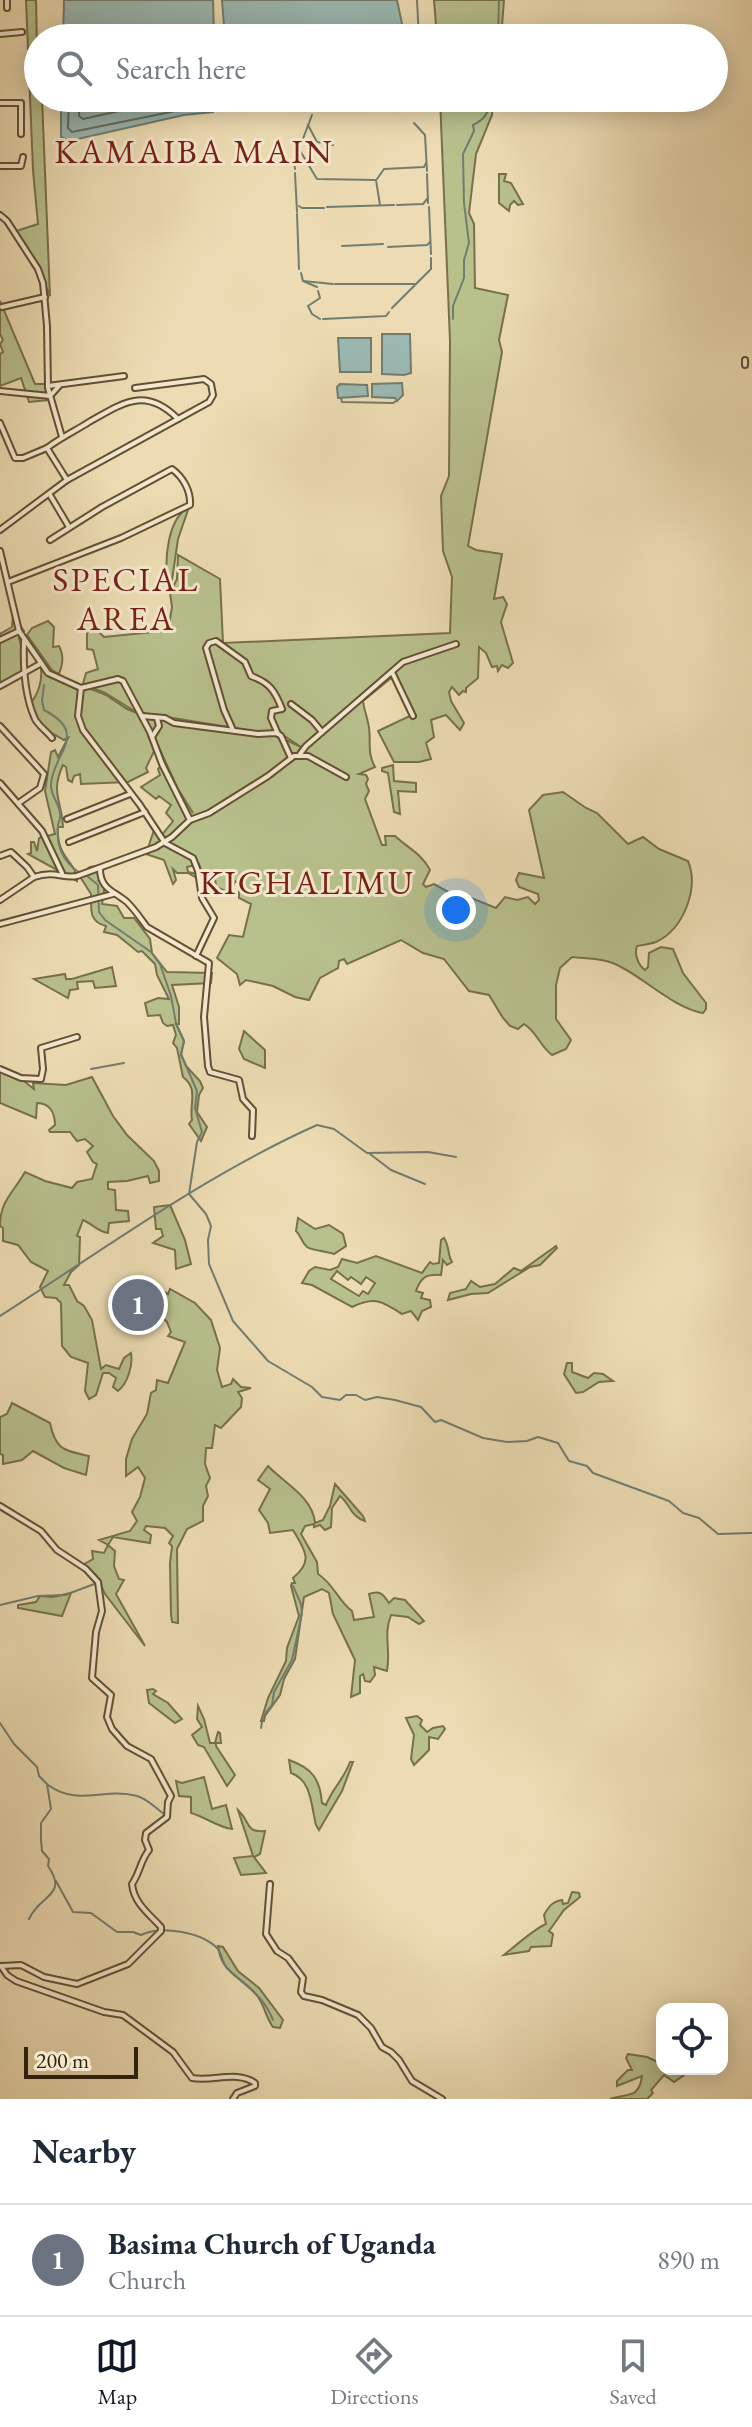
<!DOCTYPE html>
<style>
body{margin:0;font-family:"EB Garamond",serif;background:#f6f6f7;color:#1f2937}
.controls{position:absolute;right:24px;bottom:24px;display:grid;overflow:hidden;border-radius:16px;box-shadow:0 4px 20px #0003}
.controls button{width:72px;height:72px;display:grid;place-items:center;padding:0;border:0;border-bottom:2px solid #e0e1e3;background:#fff;color:#1f2937;font:40px sans-serif}
.scale{position:absolute;left:24px;bottom:20px;width:114px;box-sizing:border-box;padding-left:8px;border:4px solid #35220a;border-top:0;font-size:22px;line-height:28px;white-space:nowrap;color:#35220a;-webkit-text-stroke:6px #f3e8ce;paint-order:stroke}
.you{position:absolute;left:456px;top:910px;width:28px;height:28px;margin:-20px;border:6px solid #fff;border-radius:50%;background:#1a73e8;box-shadow:0 0 0 12px #1a73e833}
.badge{display:grid;place-items:center;width:52px;height:52px;border-radius:50%;background:#111827;color:#fff;font-size:26px;font-weight:700}
.pin{position:absolute;translate:-50% -50%;border:4px solid #fff;box-shadow:0 2px 8px #0006}
.list{margin:0;padding:0;list-style:none}
h2{display:flex;justify-content:space-between;align-items:center;height:104px;margin:0;padding:0 32px;font-size:34px}
h2 small{font-size:26px;font-weight:400;color:#747a83}
.list li{display:grid;grid-template-columns:52px 1fr auto;gap:24px;align-items:center;box-sizing:border-box;height:112px;padding:0 32px;border-top:2px solid #e0e1e3}
.list b{display:block;font-size:30px;white-space:nowrap}
.list p{margin:0;font-size:26px;white-space:nowrap;color:#747a83}
.list em{font-size:26px;font-style:normal;color:#747a83}
.icon{flex:none;width:44px;height:44px;fill:none;stroke:currentColor;stroke-width:2;stroke-linecap:round;stroke-linejoin:round}
.map{position:relative;flex:none;width:752px;height:2099px;overflow:hidden}
.search{position:absolute;background:#fff;box-shadow:0 4px 20px #0003;left:24px;right:24px;top:24px;height:88px;display:flex;align-items:center;gap:20px;box-sizing:border-box;padding:0 28px;border-radius:44px;color:#747a83;font-size:30px}
.sheet{height:216px;background:#fff}
nav{display:flex;justify-content:space-around;align-items:center;box-sizing:border-box;height:112px;border-top:2px solid #e0e1e3;background:#fff;font-size:22px;color:#747a83}
nav a{display:grid;justify-items:center;gap:4px}
nav .on{color:#111827}
.map>svg:first-child{display:block}
.green{fill:#b8c08c;stroke:#76714b;stroke-width:2;fill-rule:evenodd}
.water{fill:#9bbab4;stroke:#727d70;stroke-width:2}
.lines{fill:none;stroke-linecap:round;stroke-linejoin:round}
.shore{stroke:#686e5f;stroke-width:2}
.stream{stroke:#727d70;stroke-width:2}
.minor-casing{stroke:#635034;stroke-width:8}
.minor{stroke:#f3e8ce;stroke-width:4}
.labels{text-anchor:middle;stroke-width:6;stroke-linejoin:round;paint-order:stroke}
.quarter-label{font-size:34px;letter-spacing:2px;fill:#7a1f14;stroke:#f3e8ce}
</style>
<div class="map">
<svg width="752" height="2099" viewBox="0 0 752 2099">
<rect width="100%" height="100%" fill="#eddcb3"/>
<filter id="stains"><feTurbulence type="fractalNoise" baseFrequency=".0025" numOctaves="4"/><feColorMatrix values="0 0 0 0 .2 0 0 0 0 .09 0 0 0 0 .02 0 0 0 .5 -.17"/></filter>
<radialGradient id="worn" r=".72"><stop offset=".6" stop-color="#630" stop-opacity="0"/><stop offset="1" stop-color="#630" stop-opacity=".3"/></radialGradient>
<g class="green">
<polygon points="26,0 36,0 38,98 42,98 50,296 38,268 16,231 38,224 33,170"/>
<polygon points="434,0 504,0 501,38 437,38"/>
<path d="M440,98H494L492,115L476,154L469,213L474,224L475,288L508,295L499,340L502,352L468,546L476,550L502,554L494,599L503,597L507,604L501,622L513,663L508,668L502,665L498,671L497,666L492,667L486,653L479,647L478,678L466,688V692L463,691L459,695L452,687L449,692L451,701L464,723L460,730L446,715L431,720L434,737L426,743L431,759L419,762H394L378,731L412,715L396,674L363,701C364,710 368,719 369,728C371,742 367,753 375,767L359,774L366,775L368,779L366,784L369,791L365,799L382,845H386L385,836H395C408,848 422,854 430,870L423,884L426,887L434,884L463,900L469,897L496,908L505,897L517,900L528,897L535,904L539,900L538,894L519,887L516,880L519,873L544,878L529,810L543,795L563,792L586,808L597,813L628,844L643,837L659,849L688,861C699,888 684,929 656,942C650,944 643,945 637,946C634,954 638,965 645,970L648,967L649,953L661,947L673,949L683,973L706,1003V1009L703,1013C676,1009 645,979 621,967C606,958 589,959 572,957L560,968L556,985V1019L571,1040L566,1049L552,1055C540,1046 537,1032 524,1024L518,1029L510,1026L503,1018L489,995L469,991L444,959L423,953L401,940L347,964L344,959L339,961L338,968L320,978L309,1000L295,997L273,986L246,980L240,985L237,974L217,958L229,935L243,937L251,904L239,898V884L235,881L230,893L216,887L215,878L208,880L202,873L199,864L187,867L188,872L198,874L197,878L188,873H177L173,869L176,880L173,884L164,860L146,854L154,830L161,836L173,821L166,813L171,805L159,796L156,799L141,787L160,775L158,769L164,762L177,789L193,813L178,789L144,715L171,722L275,735L301,747L277,731L259,732L136,712L105,693L83,684L86,673L98,669L93,650L87,649V632L97,630L104,637L163,631L169,625L172,607L170,593L177,579L178,555L220,579L223,643L450,633L452,577L443,551L441,496L449,476L450,341Z"/>
<polygon points="499,174 506,174 504,181 511,183 523,204 518,205 514,201 510,205 509,211 499,203"/>
<polygon points="0,301 35,384 48,384 48,388 55,394 49,400 29,402 21,378 0,386 0,354 3,352 0,344 3,340 0,334"/>
<path d="M189,507L178,539L172,580H167C165,559 167,519 189,507Z"/>
<polygon points="13,615 24,631 19,638 25,660 22,672 0,686 0,634 12,627"/>
<path d="M48,621L54,627L53,647L59,646C64,656 63,663 59,674L52,670L27,635L32,628Z"/>
<path d="M36,654L55,675L106,695L127,709L142,715L157,745L146,768L148,772L128,782L81,784L80,774L74,776L72,782L68,780L66,767L63,765C50,793 62,801 63,827H58C56,859 77,861 77,881L28,854L31,853V842H34L37,851L39,838L55,834L45,791L51,752L55,750L58,757L68,738L64,740L45,729L28,706C38,696 44,679 40,663L36,661Z"/>
<polygon points="393,765 394,781 416,783 416,792 398,791 400,814 394,812 388,773 382,771 382,768"/>
<path d="M103,865V880L99,881L105,884L102,904L117,906L124,918H134L150,939L152,953L167,972L212,973L211,983L172,985L179,1007V1024H176L184,1041L181,1055L186,1066L200,1081L203,1088L199,1095L197,1112L207,1127L201,1141L189,1124L192,1120C189,1103 199,1089 183,1077L177,1048L173,1043L176,1035L173,1025L167,1026L163,1023L160,1015L148,1016L145,1003L158,998L169,999L157,975L155,964L142,951L138,952L117,935L104,932L106,926C87,921 92,907 91,894L79,875L90,867Z"/>
<polygon points="112,967 116,986 95,988 93,981 77,982 78,989 70,990 68,998 34,979 65,974 66,979 72,979"/>
<polygon points="244,1031 265,1050 265,1068 244,1059 239,1049"/>
<path d="M0,1071L24,1081L34,1089L33,1083L66,1085L92,1077L113,1116L127,1135L154,1161L159,1171V1181L150,1183L148,1176L127,1181L108,1182V1189L115,1190L116,1210L128,1211L129,1221L109,1223L108,1233C99,1232 92,1224 83,1220L77,1236L80,1237L79,1265L71,1272L64,1285H69L77,1301L84,1306L92,1320L101,1369L106,1365L119,1369L124,1358L131,1353C133,1365 128,1383 118,1391L113,1387L116,1378L109,1373H103L96,1395L89,1399L85,1391L88,1363L71,1357L62,1346L61,1303L56,1298L45,1297L40,1287L48,1271L31,1262L18,1245L3,1241V1228L0,1226C0,1201 13,1193 25,1172L45,1181L72,1188L77,1182L92,1179L97,1164L93,1162L87,1152L93,1146L85,1139L77,1141L70,1132H50L49,1130L55,1125C55,1113 50,1103 37,1103L36,1118L0,1103Z"/>
<polygon points="170,1205 185,1240 191,1264 176,1269 175,1250 153,1243 163,1236 161,1229 156,1229 154,1207"/>
<path d="M298,1218L315,1229L329,1225L343,1234L346,1246L334,1254C327,1251 313,1251 307,1247C301,1242 301,1235 296,1231Z"/>
<path d="M444,1238C450,1247 447,1254 452,1262L447,1265L443,1260L441,1275C426,1274 421,1277 416,1291L423,1293L421,1298L430,1300L431,1307L422,1311L418,1320L411,1311L402,1314C382,1301 375,1296 352,1307L312,1285L302,1283L309,1271L315,1267L330,1270L338,1267L342,1259L357,1263L376,1256L422,1273L430,1262L433,1264L439,1263L441,1240ZM337,1271L348,1280L351,1277L361,1284L366,1277L375,1283L368,1294L363,1291L359,1296L331,1279Z"/>
<polygon points="556,1246 557,1248 540,1265 530,1267 488,1293 471,1294 448,1300 450,1293 466,1289 471,1281 480,1287 495,1284 514,1268 521,1271"/>
<polygon points="157,1288 168,1294 170,1289 195,1303 211,1320 220,1348 217,1370 222,1387 231,1384 233,1379 241,1387 251,1388 238,1392 242,1398 241,1407 221,1428 215,1425 212,1448 206,1448 205,1464 210,1478 206,1486 208,1496 203,1506 203,1521 187,1529 177,1549 178,1623 172,1622 171,1614 170,1563 172,1546 169,1543 173,1536 165,1528 146,1526 144,1530 151,1535 150,1543 113,1537 108,1545 115,1551 114,1566 119,1579 124,1580 116,1594 145,1646 105,1594 96,1575 81,1566 93,1559 92,1551 104,1553 108,1545 99,1540 130,1531 137,1521 132,1512 140,1497 145,1478 138,1467 126,1476 126,1459 132,1439 147,1414 151,1393 156,1390 157,1380 168,1383 185,1342 168,1336 171,1332 167,1322 159,1314 159,1306 156,1307"/>
<polygon points="567,1363 572,1363 572,1372 588,1378 594,1373 603,1374 613,1381 599,1382 583,1392 576,1393 564,1374"/>
<path d="M12,1403L50,1423C56,1451 64,1450 89,1456L86,1475L64,1468L33,1451L22,1460L3,1464V1455L0,1454V1417L7,1414Z"/>
<path d="M268,1466C284,1483 313,1497 315,1523L323,1520L330,1506L335,1484L363,1516L365,1521C351,1517 350,1504 340,1496L332,1508L331,1527L325,1530L320,1525L314,1527V1524L305,1526L301,1534L317,1562L318,1574C333,1583 339,1602 352,1611L354,1620L374,1617L369,1594C380,1590 383,1594 389,1603L394,1598L405,1600L424,1621L419,1624L408,1617L391,1615C383,1635 391,1649 387,1671L374,1667L375,1675L370,1682L365,1681L363,1674L360,1676V1693L351,1697L355,1660L333,1614L329,1593L322,1589L304,1597L295,1659L284,1679L280,1695L265,1716L264,1721H261L268,1698L286,1661L287,1648L299,1616L291,1586L292,1583H295L293,1578C314,1561 305,1550 293,1530L270,1533L268,1523L259,1510L270,1489L258,1480Z"/>
<polygon points="71,1593 62,1616 18,1608 18,1605 36,1602 40,1596 53,1597"/>
<polygon points="153,1689 156,1691 153,1694 168,1703 182,1719 175,1723 149,1703 147,1690"/>
<polygon points="198,1706 204,1719 210,1743 215,1743 218,1732 220,1733 221,1743 216,1743 216,1746 235,1775 227,1786 204,1747 198,1745 192,1735 202,1727 197,1719"/>
<polygon points="417,1716 422,1720 420,1725 427,1732 433,1728 443,1726 445,1729 438,1739 429,1737 429,1750 414,1765 411,1759 414,1735 406,1718"/>
<path d="M289,1760C312,1768 320,1779 322,1803L326,1805C332,1789 344,1779 350,1762H353L342,1791L319,1830L316,1825C311,1806 312,1780 291,1773Z"/>
<path d="M204,1777L212,1809L226,1805L232,1829C220,1828 205,1817 191,1813V1797L179,1796L176,1781L182,1783Z"/>
<path d="M238,1810C251,1822 245,1833 265,1831L260,1854L254,1857L266,1873L241,1875L234,1858L253,1856Z"/>
<path d="M572,1892L579,1893L580,1897L564,1910L549,1931L553,1934L551,1946L531,1947L529,1951L504,1955C514,1947 534,1929 546,1924L544,1915C549,1906 552,1902 562,1900L563,1904L568,1903Z"/>
<path d="M218,1946L223,1947L238,1971L259,1988L283,2020L280,2028L273,2027C266,2018 265,2007 258,1997C243,1976 222,1976 218,1946Z"/>
<path d="M628,2054L647,2057L662,2064V2069H683L684,2075L674,2082L664,2075L651,2090L653,2093L647,2099H610C628,2093 639,2099 642,2076L617,2086V2081L628,2070H632L626,2058Z"/>
</g>
<g class="water">
<polygon points="64,0 213,0 214,38 63,38"/>
<polygon points="222,0 397,0 405,38 225,38"/>
<polygon points="61,98 216,98 213,112 184,115 69,141 61,137"/>
<polygon points="382,334 410,334 411,373 404,375 382,374"/>
<polygon points="338,338 371,338 371,372 340,372"/>
<polygon points="402,383 403,395 397,401 395,398 372,397 372,384"/>
<polygon points="340,384 367,385 368,396 338,398 337,387"/>
</g>
<g class="lines">
<g class="shore">
<polyline points="69,98 68,128 72,132 205,105 208,98"/>
<polyline points="79,98 79,116 83,119 178,98"/>
</g>
<g class="stream">
<polyline points="417,0 419,38"/>
<polyline points="498,38 499,0"/>
<polyline points="399,105 401,98"/>
<polyline points="414,123 425,135 427,171"/>
<polyline points="308,125 317,142 333,145"/>
<polyline points="301,144 312,115"/>
<polyline points="299,149 317,179 376,180 380,205"/>
<polyline points="295,169 294,161 300,148"/>
<polyline points="295,173 297,212"/>
<polyline points="427,174 428,203"/>
<polyline points="377,179 384,169 424,167 426,163"/>
<polyline points="397,205 423,204 428,198"/>
<polyline points="299,206 302,208 324,208"/>
<polyline points="327,207 394,205"/>
<polyline points="429,207 431,254"/>
<polyline points="297,214 299,269"/>
<polyline points="342,246 383,244"/>
<polyline points="388,247 427,245 430,242"/>
<polyline points="301,273 303,281 317,287"/>
<polyline points="303,281 333,284"/>
<polyline points="335,284 416,284"/>
<polyline points="318,291 320,298 308,306 312,314 320,319"/>
<polyline points="392,308 431,269 431,258"/>
<polyline points="323,319 386,316 389,312"/>
<path d="M453,319V306L464,278V260L469,243L464,203L463,154L474,131L473,125C486,119 489,111 491,98"/>
<polyline points="341,398 342,402 393,403 396,401"/>
<path d="M44,685L42,701L44,710C90,734 53,753 51,784C50,795 59,803 60,813C61,817 59,821 58,825C56,846 62,861 80,873"/>
<polyline points="86,875 98,885 99,912 105,920 151,952 160,964 171,996 176,1023 184,1041 181,1054 197,1091 195,1108 202,1132 197,1142 189,1194 206,1214 211,1226 208,1240 209,1264 233,1321 268,1361 312,1387 322,1397 340,1400 346,1395 356,1395 365,1400 377,1397 395,1400 421,1407 435,1422 441,1420 483,1438 507,1442 527,1441 538,1437 558,1443 569,1461 587,1466 593,1473 669,1501 683,1513 699,1518 718,1534 752,1533"/>
<polyline points="91,1069 124,1063"/>
<polyline points="370,1154 391,1170 425,1184"/>
<path d="M0,1316C103,1250 205,1175 317,1125L334,1129L367,1153L428,1152L456,1157"/>
<polyline points="0,1605 38,1596 65,1595 97,1583"/>
<path d="M0,1723L14,1744L37,1767L39,1776L47,1784L51,1809L41,1823V1840L42,1851L49,1859L48,1866C69,1896 39,1895 29,1919"/>
<polyline points="261,1728 263,1716 272,1705 274,1692 292,1660 302,1613 301,1604 293,1586"/>
<path d="M48,1785C79,1807 103,1787 137,1796C148,1799 155,1808 164,1814"/>
<path d="M56,1881L73,1912L91,1913L117,1932H133L141,1935C161,1925 201,1932 217,1948C223,1954 221,1963 228,1969C247,1988 262,1993 273,2020"/>
</g>
<defs>
<g id="minor">
<polyline points="7,0 7,8"/>
<polyline points="0,34 22,32"/>
<polyline points="0,103 20,103"/>
<polyline points="21,134 21,103"/>
<polyline points="0,166 21,166 23,157"/>
<polyline points="0,215 7,221 38,269 43,283 47,326 48,388 62,437"/>
<polyline points="2,307 45,297"/>
<polyline points="745,360 745,365"/>
<polyline points="48,386 124,376"/>
<polyline points="0,391 50,396 59,386"/>
<polyline points="0,423 15,458 23,458 47,448"/>
<path d="M67,480L47,448C60,438 75,431 89,422C123,403 145,386 178,419"/>
<polyline points="50,495 69,527"/>
<polyline points="0,530 67,480 209,402 213,395 211,384 204,379 135,388"/>
<polyline points="0,551 19,631 48,673 81,688 118,679 123,681 150,732 162,764 190,820"/>
<path d="M8,582L121,538L190,505C191,491 183,477 172,469L102,507L50,540"/>
<polyline points="0,640 19,631"/>
<path d="M24,641C23,667 24,695 35,719C38,725 47,732 52,738"/>
<polyline points="392,672 413,716"/>
<polyline points="0,686 40,664"/>
<polyline points="81,688 78,716 83,730 140,805 165,843 193,858 198,871 202,898 214,918 196,956"/>
<polyline points="291,704 312,720 322,732"/>
<polyline points="142,716 165,718 174,723 258,734 277,733 281,736 291,758"/>
<polyline points="0,726 44,774 40,788 20,802"/>
<path d="M233,730L224,710L206,648L209,643L216,641L245,662L251,676C270,683 275,691 282,709L272,711L271,718L278,734"/>
<polyline points="152,737 159,726 157,718"/>
<polyline points="300,754 306,746 403,662 456,644"/>
<polyline points="0,783 42,831 62,873"/>
<polyline points="67,819 130,794"/>
<polyline points="69,842 145,812"/>
<path d="M0,856L11,852L27,867L34,877C56,870 62,879 77,876L156,847L172,837L190,820L209,813L268,776L294,756H308L346,777"/>
<path d="M100,869C100,889 114,891 127,902C135,910 141,919 147,927L209,963L204,1017L208,1066L210,1072L239,1080L243,1099L253,1110L252,1136"/>
<polyline points="0,900 34,877"/>
<polyline points="0,924 113,894"/>
<polyline points="0,1069 21,1078 41,1079 43,1069 41,1048 77,1037"/>
<path d="M0,1506L41,1531L57,1550L86,1569L98,1582L102,1611L96,1632L92,1678L111,1695L107,1717L112,1729L127,1746L151,1759L171,1796L168,1802L167,1817L146,1833L145,1840L149,1850C140,1861 140,1873 132,1884C134,1903 148,1913 161,1927V1931L128,1964L77,1984L44,1977L21,1965L1,1966L7,1975L16,1981L104,2012L123,2015L173,2052L192,2078C213,2082 237,2070 255,2083V2086L237,2093L233,2099"/>
<polyline points="270,1884 266,1934 277,1951 288,1958 303,1978 301,1992 304,1996 322,2000 358,2015 371,2028 382,2047 391,2052 399,2060 412,2081 442,2099"/>
</g>
</defs>
<use href="#minor" class="minor-casing"/>
<use href="#minor" class="minor"/>
</g>
<g class="labels">
<g class="quarter-label">
<text x="194" y="163">KAMAIBA MAIN</text>
<text x="126" y="591">SPECIAL<tspan x="126" dy="39">AREA</tspan></text>
<text x="307" y="894">KIGHALIMU</text>
</g>
</g>
<rect width="100%" height="100%" filter="url(#stains)"/>
<rect width="100%" height="100%" fill="url(#worn)"/>
</svg>
<div class="controls">
<button><svg class="icon" aria-label="locate" viewBox="0 0 24 24"><circle cx="12" cy="12" r="6"/><path d="M12 2v4M12 18v4M2 12h4M18 12h4"/></svg></button>
</div>
<div class="scale">200 m</div>
<div class="you"></div>
<div class="pin badge" style="left:138px;top:1305px;background:#6b7280">1</div>
<div class="search"><svg class="icon" aria-label="search" viewBox="0 0 24 24"><circle cx="10" cy="10" r="6"/><path d="M15 15l6 6"/></svg>Search here</div>
</div>
<section class="sheet">
<h2>Nearby<small></small></h2>
<ul class="list">
<li><span class="badge" style="background:#6b7280">1</span><div><b>Basima Church of Uganda</b><p>Church</p></div><em>890 m</em></li>
</ul>
</section>
<nav>
<a class="on"><svg class="icon" aria-label="map" viewBox="0 0 24 24"><path d="M3 6l6-2 6 2 6-2v14l-6 2-6-2-6 2zM9 4v14M15 6v14"/></svg>Map</a>
<a><svg class="icon" aria-label="directions" viewBox="0 0 24 24"><path d="M12 3l9 9-9 9-9-9zM9 14v-3h6M13 9l2 2-2 2"/></svg>Directions</a>
<a><svg class="icon" aria-label="saved" viewBox="0 0 24 24"><path d="M7 4h10v16l-5-4-5 4z"/></svg>Saved</a>
</nav>
